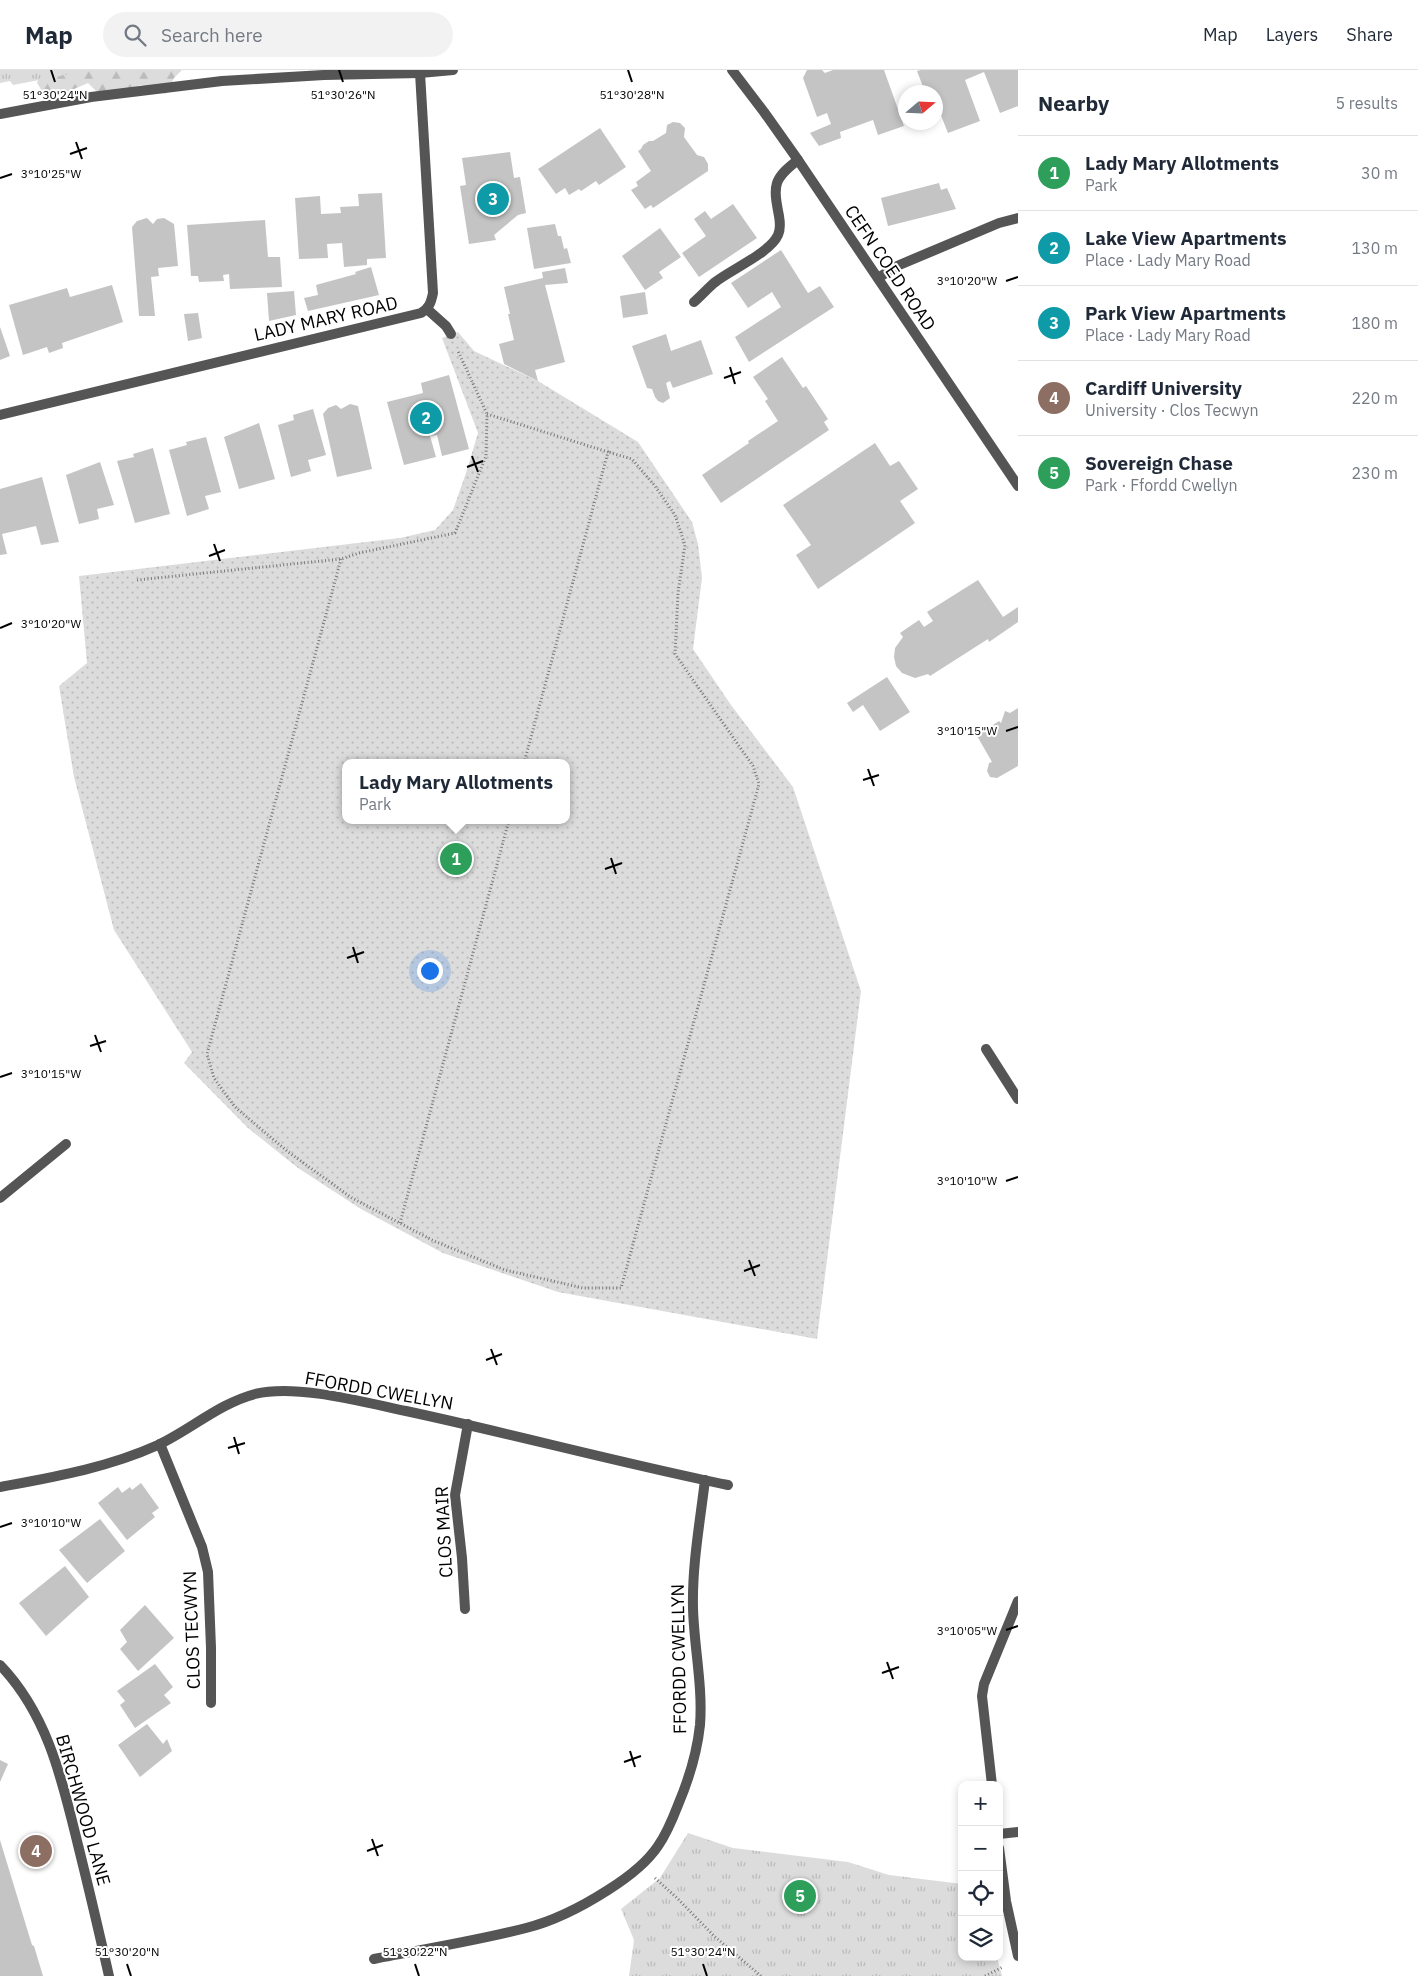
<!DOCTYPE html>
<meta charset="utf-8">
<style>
body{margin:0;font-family:"IBM Plex Sans",sans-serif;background:#f2f2f3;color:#1f2937}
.controls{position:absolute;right:15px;bottom:15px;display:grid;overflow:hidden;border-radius:10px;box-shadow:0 2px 8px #0003}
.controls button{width:45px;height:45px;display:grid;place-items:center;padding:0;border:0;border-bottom:1px solid #e0e1e3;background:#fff;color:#1f2937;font:25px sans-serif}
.compass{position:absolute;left:898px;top:15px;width:45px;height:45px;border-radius:50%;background:#fff;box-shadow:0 2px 8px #0003;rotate:71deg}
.you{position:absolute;left:429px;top:900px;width:18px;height:18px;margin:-12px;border:4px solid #fff;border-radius:50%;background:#1a73e8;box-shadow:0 0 0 8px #1a73e833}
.badge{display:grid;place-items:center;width:32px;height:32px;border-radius:50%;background:#000;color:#fff;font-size:16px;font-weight:700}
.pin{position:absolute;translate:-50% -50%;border:2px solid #fff;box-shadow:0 1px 5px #0006}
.popup{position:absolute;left:342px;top:689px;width:228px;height:65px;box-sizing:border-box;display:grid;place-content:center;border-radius:10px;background:#fff;filter:drop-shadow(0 1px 4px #0005);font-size:16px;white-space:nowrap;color:#747a83}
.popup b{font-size:19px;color:#1f2937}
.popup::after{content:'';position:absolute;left:50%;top:100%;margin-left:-10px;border:10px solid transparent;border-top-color:#fff}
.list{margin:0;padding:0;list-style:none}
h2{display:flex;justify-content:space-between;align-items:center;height:65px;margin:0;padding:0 20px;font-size:21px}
h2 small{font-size:16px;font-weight:400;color:#747a83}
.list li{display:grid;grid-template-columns:32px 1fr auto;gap:15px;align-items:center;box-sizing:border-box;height:75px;padding:0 20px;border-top:1px solid #e0e1e3}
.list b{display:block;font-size:19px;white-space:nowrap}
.list p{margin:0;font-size:16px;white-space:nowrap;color:#747a83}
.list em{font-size:16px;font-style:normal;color:#747a83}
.icon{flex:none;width:28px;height:28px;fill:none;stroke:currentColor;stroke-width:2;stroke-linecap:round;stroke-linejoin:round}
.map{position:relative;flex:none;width:1018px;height:1906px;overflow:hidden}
header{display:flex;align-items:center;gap:30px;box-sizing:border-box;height:70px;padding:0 25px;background:#fff;border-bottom:1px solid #e0e1e3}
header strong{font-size:24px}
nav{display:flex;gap:28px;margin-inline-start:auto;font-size:18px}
.search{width:350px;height:45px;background:#f2f2f3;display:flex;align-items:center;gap:12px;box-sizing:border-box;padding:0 18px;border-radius:28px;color:#747a83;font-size:19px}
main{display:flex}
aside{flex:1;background:#fff}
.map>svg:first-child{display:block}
.grass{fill:url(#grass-dots);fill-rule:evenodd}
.forest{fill:url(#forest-firs)}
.park{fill:url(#park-tufts)}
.building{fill:#c4c4c4}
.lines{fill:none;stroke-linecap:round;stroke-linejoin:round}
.path{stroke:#777;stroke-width:3;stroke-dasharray:1 2.5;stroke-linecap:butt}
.lane{stroke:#555;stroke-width:10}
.street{stroke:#555;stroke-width:10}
.ticks{fill:none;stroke:#000;stroke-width:2}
.labels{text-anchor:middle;stroke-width:4;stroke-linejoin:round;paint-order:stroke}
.street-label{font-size:18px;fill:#000;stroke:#fff}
.ticks-label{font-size:12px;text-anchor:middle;fill:#000;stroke:#fff;stroke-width:4;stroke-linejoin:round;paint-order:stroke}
</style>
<header>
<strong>Map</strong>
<div class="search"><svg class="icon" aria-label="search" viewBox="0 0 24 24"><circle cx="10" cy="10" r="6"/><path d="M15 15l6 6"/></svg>Search here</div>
<nav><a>Map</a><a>Layers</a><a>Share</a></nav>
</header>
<main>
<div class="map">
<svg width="1018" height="1906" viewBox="0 0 1018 1906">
<defs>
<pattern id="grass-dots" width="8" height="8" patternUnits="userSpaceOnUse" patternTransform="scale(1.25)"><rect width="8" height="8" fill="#dcdcdc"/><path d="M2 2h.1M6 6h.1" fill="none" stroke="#bbb" stroke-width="1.8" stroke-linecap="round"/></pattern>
<pattern id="forest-firs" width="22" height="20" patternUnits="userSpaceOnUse" patternTransform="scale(1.25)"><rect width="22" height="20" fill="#dcdcdc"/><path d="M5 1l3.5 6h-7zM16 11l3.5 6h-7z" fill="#bbb"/></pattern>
<pattern id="park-tufts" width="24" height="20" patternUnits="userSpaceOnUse" patternTransform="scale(1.25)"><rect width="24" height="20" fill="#dcdcdc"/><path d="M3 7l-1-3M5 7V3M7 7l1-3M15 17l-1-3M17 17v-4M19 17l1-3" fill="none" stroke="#bbb"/></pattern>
</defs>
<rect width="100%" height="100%" fill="#fff"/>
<path class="grass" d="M458,262L474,281L538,311L638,372L692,452L698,474L702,508L693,579L731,635L793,717L861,921L817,1269L558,1222L443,1183L361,1139L298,1098L248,1058L184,993L192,982L114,860L74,707L59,616L87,593L79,506L400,468L435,460L453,440L466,403L478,363L442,268ZM346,693H566V750H346Z"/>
<polygon class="forest" points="38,0 182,0 174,8 166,24 141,15 134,17 130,24 98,23 88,13 60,25 45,30 42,21 37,13 40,4"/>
<g class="park">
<polygon points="0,0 92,0 13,15 10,11 0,13"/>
<polygon points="688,1763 733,1778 848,1792 889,1805 962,1814 962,1887 997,1887 1002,1906 629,1906 634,1870 621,1839 660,1808"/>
</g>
<g class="building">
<polygon points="807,0 822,0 825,3 833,0 884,0 904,56 878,65 873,50 840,62 841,68 819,76 810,63 831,54 827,43 817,47 803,8"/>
<polygon points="921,0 1018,0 1018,36 1000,43 984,2 965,10 980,51 948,63 938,38 936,39 936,22 925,22 917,1"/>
<polygon points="673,52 680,53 685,58 684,67 697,85 704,87 708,94 708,101 653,138 651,135 645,139 631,120 638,116 636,112 651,101 638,81 641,79 643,75 649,71 653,71 666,63 667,55"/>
<polygon points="600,58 626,97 599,115 596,111 581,121 579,119 569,125 565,118 556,124 538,99"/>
<polygon points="510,82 514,108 520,107 526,143 518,145 494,165 496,170 469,174 460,116 466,115 462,88"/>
<polygon points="939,113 941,120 947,118 956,139 888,156 881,128"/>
<polygon points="382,123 386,188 367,189 367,195 344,197 342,173 327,174 328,188 299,189 295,128 320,126 321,144 341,143 340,137 359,136 358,124"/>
<polygon points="733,134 757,168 699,207 682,183 706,166 694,149 705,141 711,149"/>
<polygon points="147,148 153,154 157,149 164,148 174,154 178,196 158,198 159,206 151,207 155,246 139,246 132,157 137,151"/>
<polygon points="265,150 268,187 280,187 282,217 230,219 229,204 223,205 224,211 199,212 198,206 191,206 187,155"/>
<polygon points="555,154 558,166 561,166 564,179 567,178 571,193 534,199 527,158"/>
<polygon points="660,158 681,187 659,202 663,208 645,220 622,186"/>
<polygon points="781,180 808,223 820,216 834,237 749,292 735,267 781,237 772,222 748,238 731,213"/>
<polygon points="371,197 379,225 308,241 304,228 318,225 316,215 356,204 355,202"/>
<polygon points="565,198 568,213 545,215 565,292 535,300 538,311 504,294 499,274 514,270 508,244 510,244 504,217 543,208 542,202"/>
<polygon points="112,215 123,252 62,273 63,278 49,283 47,277 23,285 9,235 67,218 70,227"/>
<polygon points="294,221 296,245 269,251 267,223"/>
<polygon points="645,222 648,244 623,248 620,226"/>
<polygon points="198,243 202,268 188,271 184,244"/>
<polygon points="0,257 10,286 0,290"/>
<polygon points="666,264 671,281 701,270 713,304 673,318 670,311 666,313 670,328 663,333 658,331 655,327 652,319 647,318 632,276"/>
<polygon points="782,287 803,318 806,316 828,349 824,352 829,360 721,433 702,405 749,373 748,371 778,351 765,331 768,329 753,307"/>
<polygon points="449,305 469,379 442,386 437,365 430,366 436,387 404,395 387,332 423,323 421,313"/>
<polygon points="350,334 358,336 372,399 337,407 323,344 328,338 336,335 341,339"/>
<polygon points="313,339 326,385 308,390 311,401 291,407 278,355 294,350 293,345"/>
<polygon points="259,353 275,409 239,419 224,367"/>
<polygon points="206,367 221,422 205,426 209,439 187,446 169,380 187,375 186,372"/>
<polygon points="875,373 890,396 899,391 918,419 900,431 915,453 818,519 796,485 811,475 783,435"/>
<polygon points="153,378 170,444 135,453 117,391 134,387 133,384"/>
<polygon points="100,392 114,435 97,439 99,449 79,454 66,405"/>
<polygon points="42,407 59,472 41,475 36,456 2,464 7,484 0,485 0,419"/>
<polygon points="978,510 1003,547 1018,537 1018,552 989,572 988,569 930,606 928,604 915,608 902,603 896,596 894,587 895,578 903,567 900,563 919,550 924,557 933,551 927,542"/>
<polygon points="887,607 910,642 880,661 863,635 853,642 847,633"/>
<polygon points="1018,638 1018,696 997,708 990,707 987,701 989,693 992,692 976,664 989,656 992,660 993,655 999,651 1001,653 1005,641 1010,643"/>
<polygon points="141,1413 159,1438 152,1443 155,1447 127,1470 98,1433 118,1417 122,1423 130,1417 132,1420"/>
<polygon points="100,1449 125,1481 87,1513 59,1480"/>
<polygon points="65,1496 89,1527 46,1566 19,1533"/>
<polygon points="145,1535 174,1568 138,1601 120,1579 127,1572 120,1560"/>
<polygon points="155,1594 173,1617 164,1625 171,1633 135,1658 120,1635 125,1631 117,1621"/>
<polygon points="147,1654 163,1674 167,1669 172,1681 140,1707 118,1675"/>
<polygon points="0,1690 8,1694 0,1712"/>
<polygon points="0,1770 32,1875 34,1876 43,1906 0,1906"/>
</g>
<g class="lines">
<g class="path">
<polyline points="487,344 608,382 524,693"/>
<polyline points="341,489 207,984 214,1008 235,1037 287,1081 352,1128 434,1171 505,1200 583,1218 621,1218 759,714 753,696 675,584 678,523 685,475 675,445 655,416 632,389 608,382"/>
<polyline points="137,510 341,489 359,483 455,463 486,386 487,344 458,281"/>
<polyline points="400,1153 509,750"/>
<polyline points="655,1808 677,1828 714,1866 761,1906"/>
<polyline points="985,1906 1003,1897"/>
</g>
<g class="lane">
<polyline points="878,208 897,196 999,153 1018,148"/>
<polyline points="427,239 446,256 451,264"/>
<path d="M0,1595C48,1645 62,1710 78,1775C89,1819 99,1862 109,1906"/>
</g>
<g class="street">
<polyline points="732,0 764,42 798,90 1018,416"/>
<polyline points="0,44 91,27 222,11 324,5 420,3 453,0"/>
<path d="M694,232C701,226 707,219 714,213C730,200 770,183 778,165C781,159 780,152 779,146C773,115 773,109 798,90"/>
<path d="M0,345L421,243C429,238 431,233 433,223L420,3"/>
<polyline points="986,979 1018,1029"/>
<polyline points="0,1128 66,1074"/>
<polyline points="160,1374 202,1477 208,1502 211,1578 211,1633"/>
<path d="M0,1417C54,1407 107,1398 158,1375C190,1360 220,1333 255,1324C297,1314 363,1332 406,1341C513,1364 620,1393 728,1415"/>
<polyline points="465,1539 462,1488 455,1425 468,1354"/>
<polyline points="992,1715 982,1626 984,1614 1018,1531"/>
<polyline points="999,1764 1018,1762"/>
<polyline points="999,1778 1006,1831 1018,1886"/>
<path d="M374,1889C424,1879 476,1871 526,1858C554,1851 583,1836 608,1820C627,1808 646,1794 658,1776C667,1763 673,1748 678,1735C689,1709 697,1683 700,1655C703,1616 694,1577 693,1538C692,1495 700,1452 705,1410"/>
</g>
</g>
<path class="ticks" d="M51,0L55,12M339,0L343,12M628,0L632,12M76,72L82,89M70,84L87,78M0,108L12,104M1006,211L1018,207M730,297L735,314M724,308L741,302M472,386L478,402M467,397L483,391M214,474L220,491M209,486L225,480M0,558L12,553M1006,661L1018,657M868,699L874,716M863,710L879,705M611,788L616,804M605,799L622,793M353,877L358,893M347,888L364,882M95,965L101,982M90,976L106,971M0,1007L12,1003M1006,1111L1018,1107M749,1190L755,1206M744,1201L760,1195M491,1279L497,1295M486,1290L502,1284M234,1367L239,1384M228,1378L245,1373M0,1457L12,1453M1006,1560L1018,1556M887,1592L893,1609M882,1603L899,1597M630,1681L635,1697M624,1692L641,1686M372,1769L378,1786M367,1781L383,1775M127,1894L131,1906M415,1894L419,1906M703,1894L707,1906"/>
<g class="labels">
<g class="street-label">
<text transform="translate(890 198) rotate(56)" y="6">CEFN COED ROAD</text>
<text transform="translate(326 249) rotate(-13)" y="6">LADY MARY ROAD</text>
<text transform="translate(379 1321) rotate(10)" y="6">FFORDD CWELLYN</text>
<text transform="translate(444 1462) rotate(-93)" y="6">CLOS MAIR</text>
<text transform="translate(192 1560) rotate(-92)" y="6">CLOS TECWYN</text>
<text transform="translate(679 1589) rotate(-91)" y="6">FFORDD CWELLYN</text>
<text transform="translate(83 1740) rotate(74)" y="6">BIRCHWOOD LANE</text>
</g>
</g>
<g class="ticks-label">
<text x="632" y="29">51°30'28"N</text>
<text x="55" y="29">51°30'24"N</text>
<text x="343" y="29">51°30'26"N</text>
<text x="51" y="108">3°10'25"W</text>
<text x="967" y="215">3°10'20"W</text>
<text x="51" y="558">3°10'20"W</text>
<text x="967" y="665">3°10'15"W</text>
<text x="51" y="1008">3°10'15"W</text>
<text x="967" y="1115">3°10'10"W</text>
<text x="51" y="1457">3°10'10"W</text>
<text x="967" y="1565">3°10'05"W</text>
<text x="127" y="1886">51°30'20"N</text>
<text x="415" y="1886">51°30'22"N</text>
<text x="703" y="1886">51°30'24"N</text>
</g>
</svg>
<div class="controls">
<button>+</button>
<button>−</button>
<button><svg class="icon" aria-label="locate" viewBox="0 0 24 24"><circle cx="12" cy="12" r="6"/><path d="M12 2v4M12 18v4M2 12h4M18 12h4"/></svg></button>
<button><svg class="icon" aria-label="layers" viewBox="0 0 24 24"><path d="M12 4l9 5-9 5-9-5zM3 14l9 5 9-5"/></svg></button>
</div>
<svg class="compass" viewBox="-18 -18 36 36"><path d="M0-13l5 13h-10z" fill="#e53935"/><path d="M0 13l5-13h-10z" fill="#747a83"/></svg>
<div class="you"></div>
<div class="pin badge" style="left:456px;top:789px;background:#2e9e5b">1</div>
<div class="popup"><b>Lady Mary Allotments</b>Park</div>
<div class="pin badge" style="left:426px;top:348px;background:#0f9aa8">2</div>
<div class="pin badge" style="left:493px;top:129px;background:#0f9aa8">3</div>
<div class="pin badge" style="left:36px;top:1781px;background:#8d6e63">4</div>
<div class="pin badge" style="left:800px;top:1826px;background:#2e9e5b">5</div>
</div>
<aside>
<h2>Nearby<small>5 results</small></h2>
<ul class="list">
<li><span class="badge" style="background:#2e9e5b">1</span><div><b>Lady Mary Allotments</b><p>Park</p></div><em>30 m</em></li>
<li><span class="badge" style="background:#0f9aa8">2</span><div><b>Lake View Apartments</b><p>Place · Lady Mary Road</p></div><em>130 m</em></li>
<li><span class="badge" style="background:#0f9aa8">3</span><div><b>Park View Apartments</b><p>Place · Lady Mary Road</p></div><em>180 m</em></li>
<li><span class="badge" style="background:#8d6e63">4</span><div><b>Cardiff University</b><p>University · Clos Tecwyn</p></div><em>220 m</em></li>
<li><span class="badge" style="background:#2e9e5b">5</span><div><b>Sovereign Chase</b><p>Park · Ffordd Cwellyn</p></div><em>230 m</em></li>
</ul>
</aside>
</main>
